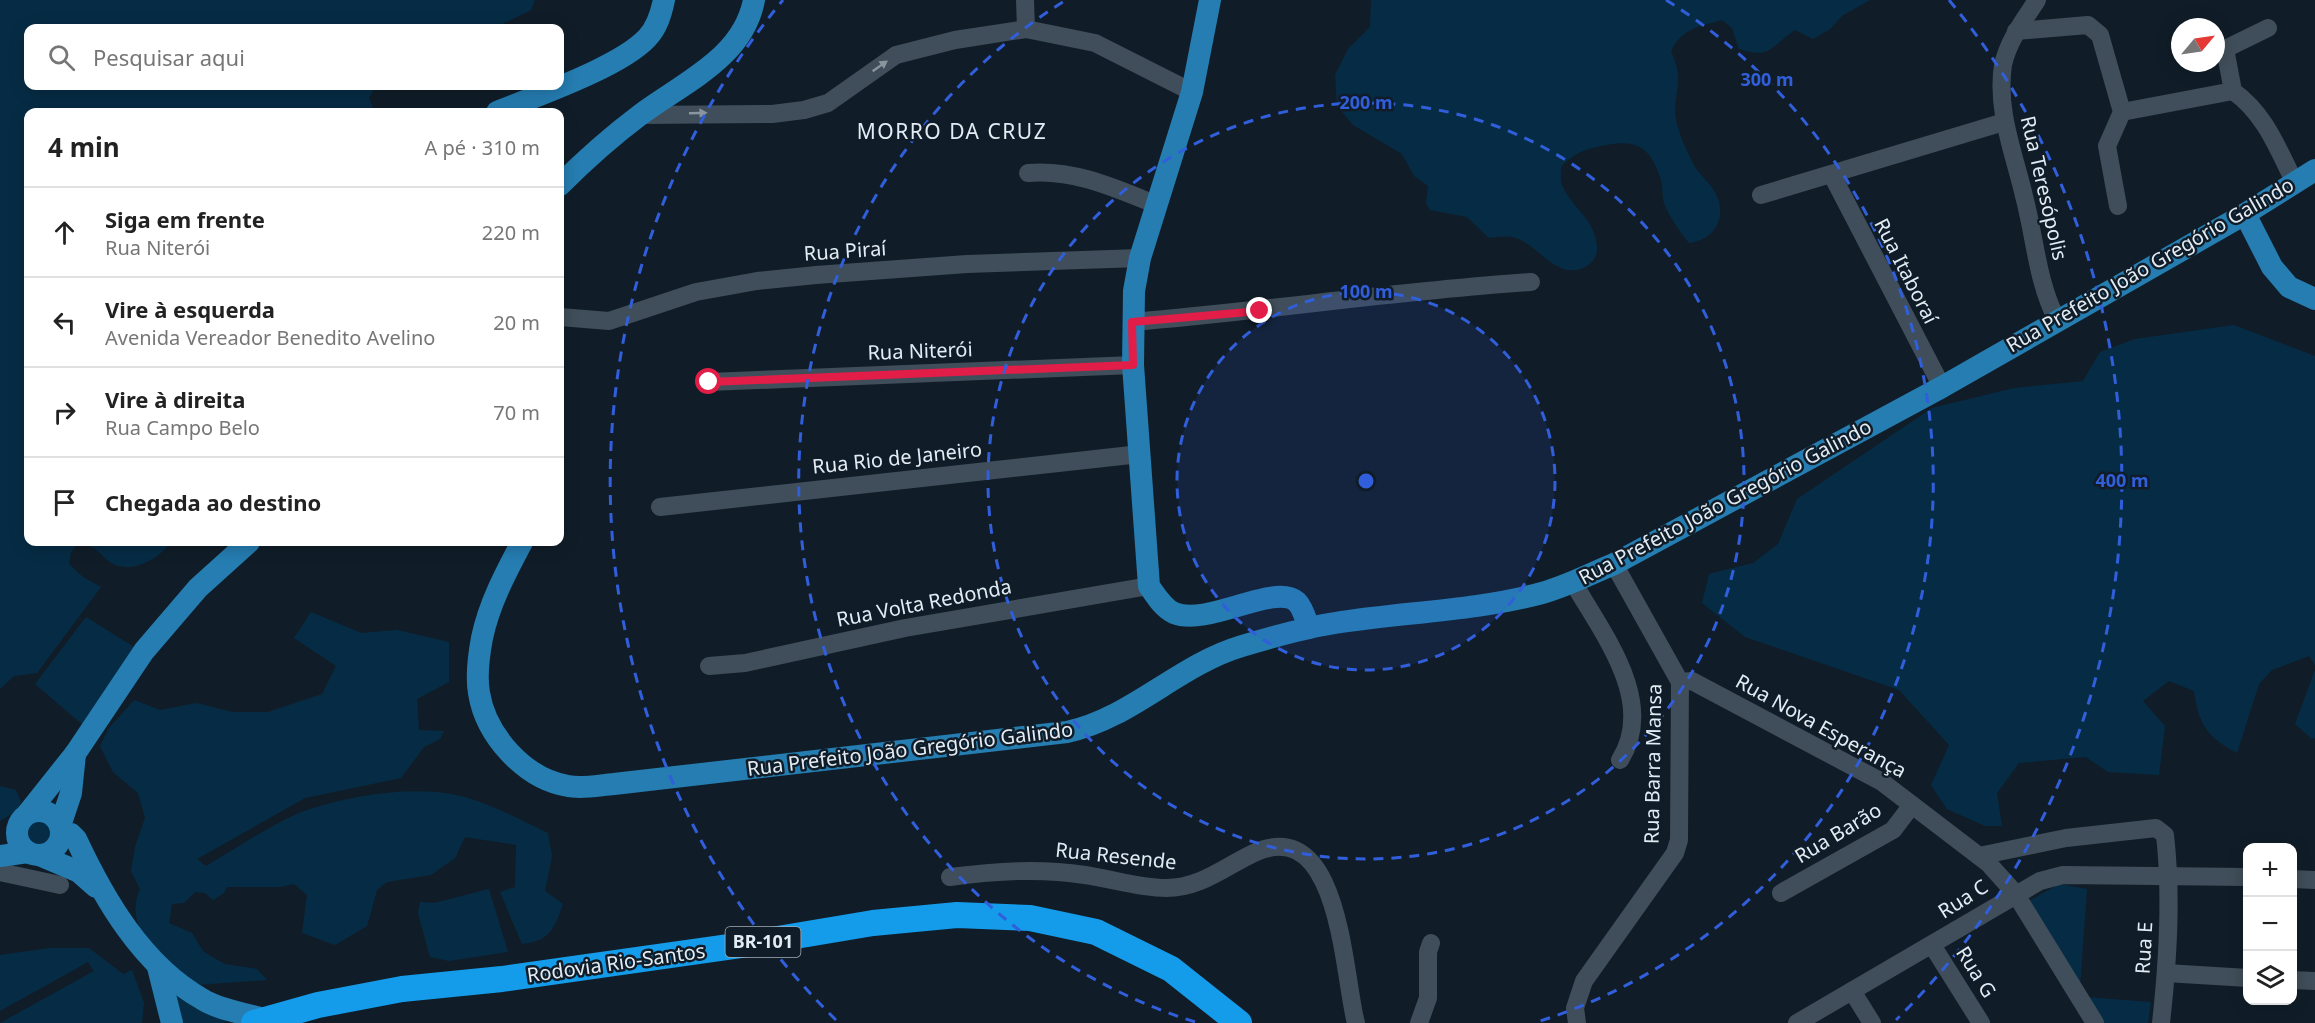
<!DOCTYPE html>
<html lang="pt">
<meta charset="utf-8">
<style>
body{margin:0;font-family:"Noto Sans",sans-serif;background:#f6f6f6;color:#222}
.controls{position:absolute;right:18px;bottom:18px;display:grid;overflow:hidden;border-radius:12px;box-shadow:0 3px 15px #0003}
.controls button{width:54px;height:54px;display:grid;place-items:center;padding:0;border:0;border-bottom:2px solid #e0e0e0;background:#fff;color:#222;font:30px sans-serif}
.compass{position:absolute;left:2171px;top:18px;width:54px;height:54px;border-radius:50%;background:#fff;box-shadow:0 3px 15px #0003;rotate:61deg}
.stop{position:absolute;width:18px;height:18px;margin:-14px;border:4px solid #e11d48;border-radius:50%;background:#fff}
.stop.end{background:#e11d48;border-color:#fff;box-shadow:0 2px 6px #0008}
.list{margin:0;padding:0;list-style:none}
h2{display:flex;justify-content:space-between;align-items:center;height:78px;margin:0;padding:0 24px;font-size:26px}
h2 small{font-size:20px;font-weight:400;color:#767676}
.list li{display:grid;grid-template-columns:39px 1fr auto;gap:18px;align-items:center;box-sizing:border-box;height:90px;padding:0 24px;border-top:2px solid #e0e0e0}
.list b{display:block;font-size:22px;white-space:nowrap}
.list p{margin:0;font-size:20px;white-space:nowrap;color:#767676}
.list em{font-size:20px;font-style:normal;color:#767676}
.icon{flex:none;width:33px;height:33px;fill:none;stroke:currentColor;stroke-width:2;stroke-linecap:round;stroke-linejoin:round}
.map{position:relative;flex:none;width:2315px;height:1023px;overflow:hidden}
.search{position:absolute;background:#fff;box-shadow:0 3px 15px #0003;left:24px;top:24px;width:540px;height:66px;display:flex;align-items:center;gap:15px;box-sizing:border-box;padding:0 21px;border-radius:12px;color:#767676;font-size:22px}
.panel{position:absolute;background:#fff;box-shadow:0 3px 15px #0003;left:24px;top:108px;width:540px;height:438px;border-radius:12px}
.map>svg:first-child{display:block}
.green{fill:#062c45}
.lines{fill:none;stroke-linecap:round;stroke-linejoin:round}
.minor{stroke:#3f4e5a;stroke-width:18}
.major{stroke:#257db1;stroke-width:22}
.highway{stroke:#149ceb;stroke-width:26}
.oneway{fill:#89959f}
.route{stroke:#e11d48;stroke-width:8}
.ring{fill:none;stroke:#315edb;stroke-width:3;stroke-dasharray:10 8}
.labels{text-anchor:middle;stroke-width:5;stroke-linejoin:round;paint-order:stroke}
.shield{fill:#101d28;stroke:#a4aeb7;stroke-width:1.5}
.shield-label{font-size:18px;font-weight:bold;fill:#e3ecf4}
.street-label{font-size:20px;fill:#e3ecf4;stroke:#101d28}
.neighbourhood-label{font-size:21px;letter-spacing:1.5px;fill:#e3ecf4;stroke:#101d28}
.centre{fill:#315edb;stroke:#101d28;stroke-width:3}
.ring-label{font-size:18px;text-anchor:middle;font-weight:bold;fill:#315edb;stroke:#101d28;stroke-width:5;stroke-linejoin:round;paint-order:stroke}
</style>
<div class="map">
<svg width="2315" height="1023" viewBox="0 0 2315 1023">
<rect width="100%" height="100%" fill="#101d28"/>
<g class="green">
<path d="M0,0H535L531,10L494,28H28V86H381L375,87L369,98L375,112H28V542H171C161,557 137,571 119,566C102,562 102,547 79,543L71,552L69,564L83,577L101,587L37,673L14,676L0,689Z"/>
<path d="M1371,0H1870L1842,16L1830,29L1813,39L1795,30C1770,47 1771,59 1739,49L1732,28L1722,20C1700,26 1681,29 1671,51C1674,58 1677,66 1678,74C1679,92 1672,106 1677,124C1681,139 1688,154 1695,167C1700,175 1708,181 1713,189C1729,213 1717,240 1689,243C1679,230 1670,218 1664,203C1662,196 1663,187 1661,180C1651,148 1638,139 1606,145C1587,149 1574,152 1561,167C1561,173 1560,180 1562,185C1572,209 1597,220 1597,249C1597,257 1592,263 1585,267C1556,282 1536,241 1512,237C1505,236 1496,237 1489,238L1467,217L1430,210L1426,203L1428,186L1414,176L1402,154L1353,125L1337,106L1335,75L1348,49L1370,27Z"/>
<path d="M2234,325L2315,356V665L2309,656L2272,670L2259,684L2237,753C2207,737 2199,725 2194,691L2169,681L2143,701L2165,726L2159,775L2108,772L2086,757L2019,763L1997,793L2002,826H1985L1947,809L1931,785L1949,745L1899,690L1745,637L1702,603L1709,574L1753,563L1778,544L1797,499L1932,408L2014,388L2083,381L2100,352L2135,339Z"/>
<path d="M311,612L361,633L397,630L449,642V682L417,699L419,730L444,731L440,739L424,747L401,778L305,798L197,859L206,866C234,850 281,818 310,809C355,795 413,785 460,796C490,803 520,820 548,833L552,856L545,891L563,904C554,929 550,941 522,944L500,892L515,887L516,845L465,837L455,858L431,875L387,882L377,890L367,926L335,945L302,933L307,895L294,884L280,887H227L224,893L213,900L205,893L195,892L184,903L172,904L169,923L192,933L203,951L209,955L225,964L257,969L267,980L196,985C167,960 121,932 140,889L131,871L135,847L145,818L138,793L113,772L100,746L109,728L134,700L160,710L197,703L232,712H268L322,694L336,666L294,638Z"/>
<polygon points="86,617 134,647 83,725 35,684"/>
<polygon points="2315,670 2315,738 2312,739 2295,724"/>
<polygon points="0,786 16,790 21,802 18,810 0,821"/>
<circle cx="39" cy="832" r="15"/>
<polygon points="2059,884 2087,889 2080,986 2027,902"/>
<polygon points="489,889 508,952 449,961 430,957 418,913 420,902 434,903"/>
<polygon points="50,948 89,948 123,974 132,970 144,1003 142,1023 0,1023 94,971 88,962 0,1011 0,955"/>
<polygon points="172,990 236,1016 223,1023 180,1023"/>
<polygon points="2085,997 2151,1002 2148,1023 2100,1023"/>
</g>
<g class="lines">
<g class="minor">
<polyline points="1025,0 1026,29"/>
<path d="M2037,0C2024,20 2008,41 2003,65C1996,110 2014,153 2024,196C2035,237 2037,282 2057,320"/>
<path d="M2268,28L2225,49L2233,91C2265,114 2277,147 2294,181"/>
<polyline points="2016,31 2088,25 2100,35 2122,112 2107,146 2118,206"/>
<polyline points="2122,112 2233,91"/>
<polyline points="639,115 772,114 804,110 828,103 896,55 955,40 1026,29 1095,43 1192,92"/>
<path d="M1028,173C1074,169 1115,188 1157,205"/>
<polyline points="1832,175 1942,387"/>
<polyline points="1761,195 2004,122"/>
<polyline points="560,317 609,321 696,292 757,281 816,275 967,264 1140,258"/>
<path d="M1132,322C1265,311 1397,291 1531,282"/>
<polyline points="709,382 1133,365"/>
<polyline points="660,507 1140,454"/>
<path d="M1573,582C1602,633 1657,701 1620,760"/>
<polyline points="709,666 745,663 905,628 1149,586"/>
<polyline points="1680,682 1692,681 1882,782 1988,863 2015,893 2095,1023"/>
<path d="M1979,856L2066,838L2156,828L2165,835C2172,897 2168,960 2161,1023"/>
<polyline points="0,872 60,885"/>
<path d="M950,877C996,871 1039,868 1085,875C1112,879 1139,888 1166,888C1201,888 1224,867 1254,853C1341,813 1343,976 1356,1023"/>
<polyline points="2292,879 2315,880"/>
<polyline points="1781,893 1893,830 1912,805"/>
<polyline points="1932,945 1981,1023"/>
<polyline points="2166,973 2248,978"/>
<polyline points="2292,980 2315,981"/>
<polyline points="1852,991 1872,1023"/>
<polyline points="1419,1023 1428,998 1428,952 1431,943"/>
<polyline points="1577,1023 1575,1008 1584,981 1675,853 1679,840 1680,682 1614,564"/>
<polyline points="1797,1023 2040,881 2063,875 2248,877"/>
</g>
<g class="major">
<path d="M1210,0L1192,92L1140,258L1134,291L1133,365L1149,586C1156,596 1163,608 1174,613C1208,627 1275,582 1297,602C1303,608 1306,620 1309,628"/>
<path d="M497,112C536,96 620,67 647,38C657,28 661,14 664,0"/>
<path d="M560,185C585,160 612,136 640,115C684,82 743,58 754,0"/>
<polyline points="2245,214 2272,267 2289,287 2315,299"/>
<path d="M522,542C506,572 489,604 482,638C479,654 476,676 479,693C486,736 525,779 568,786C582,789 600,785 614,784L1067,732C1132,718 1178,665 1242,646C1272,637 1303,628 1335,623C1404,612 1474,611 1542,593C1567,586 1590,574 1614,564L1942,387L2245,214L2315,170"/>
<circle cx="39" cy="833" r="22"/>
<polyline points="28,813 75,754 144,651 198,588 249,542"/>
<polyline points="60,826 71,793 75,754"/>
<path d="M61,834H71L76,839C104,899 142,965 202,999C219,1010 244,1013 263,1019"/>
<polyline points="39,855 79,872 96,887"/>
<polyline points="0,856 28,852"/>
<polyline points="158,967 172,1023"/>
</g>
<polyline class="highway" points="254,1023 318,1005 402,989 502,979 742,945 873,923 957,915 1030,918 1096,932 1171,969 1239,1023"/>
</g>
<defs><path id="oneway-solid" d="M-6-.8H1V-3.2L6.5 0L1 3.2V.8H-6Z" transform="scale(1.5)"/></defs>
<g class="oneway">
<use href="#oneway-solid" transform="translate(880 66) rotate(-35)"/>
<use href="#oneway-solid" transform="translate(698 113) rotate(-2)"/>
</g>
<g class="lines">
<polyline class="route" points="709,382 1133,365 1132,322 1260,311"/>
</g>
<circle cx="1366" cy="481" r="189" fill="#315edb" fill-opacity=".12"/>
<g class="ring">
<circle cx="1366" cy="481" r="189"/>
<circle cx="1366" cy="481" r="378"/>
<path d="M1195 1022A567 567 0 0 1 1066 0M1666 0A567 567 0 0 1 1537 1022"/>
<path d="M836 1020A756 756 0 0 1 783 0M1949 0A756 756 0 0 1 1896 1020"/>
</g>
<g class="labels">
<rect class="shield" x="725.5" y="927" width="75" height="30" rx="4.5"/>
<g class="shield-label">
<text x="763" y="948">BR-101</text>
</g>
<g class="street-label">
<text transform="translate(2044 188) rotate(77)" y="7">Rua Teresópolis</text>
<text transform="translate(845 251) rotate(-4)" y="7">Rua Piraí</text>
<text transform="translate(2150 265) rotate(-30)" y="7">Rua Prefeito João Gregório Galindo</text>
<text transform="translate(1906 271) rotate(63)" y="7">Rua Itaboraí</text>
<text transform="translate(920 351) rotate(-2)" y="7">Rua Niterói</text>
<text transform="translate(897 458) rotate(-6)" y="7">Rua Rio de Janeiro</text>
<text transform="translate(1725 502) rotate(-28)" y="7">Rua Prefeito João Gregório Galindo</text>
<text transform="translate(924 603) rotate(-11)" y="7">Rua Volta Redonda</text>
<text transform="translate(1821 726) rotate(29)" y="7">Rua Nova Esperança</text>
<text transform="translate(910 749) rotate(-7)" y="7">Rua Prefeito João Gregório Galindo</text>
<text transform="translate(1653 764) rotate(-89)" y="7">Rua Barra Mansa</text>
<text transform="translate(1838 833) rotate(-31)" y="7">Rua Barão</text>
<text transform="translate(1116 856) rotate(6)" y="7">Rua Resende</text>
<text transform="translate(1963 899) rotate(-32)" y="7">Rua C</text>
<text transform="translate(2144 948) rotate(-87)" y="7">Rua E</text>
<text transform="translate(616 963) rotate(-8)" y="7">Rodovia Rio-Santos</text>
<text transform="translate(1976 972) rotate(58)" y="7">Rua G</text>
</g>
<g class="neighbourhood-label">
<text x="952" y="139">MORRO DA CRUZ</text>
</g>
</g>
<circle cx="1366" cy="481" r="9" class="centre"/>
<g class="ring-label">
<text x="1767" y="86">300 m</text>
<text x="1366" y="109">200 m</text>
<text x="1366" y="298">100 m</text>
<text x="2122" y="487">400 m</text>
</g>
</svg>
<div class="controls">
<button>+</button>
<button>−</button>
<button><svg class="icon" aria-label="layers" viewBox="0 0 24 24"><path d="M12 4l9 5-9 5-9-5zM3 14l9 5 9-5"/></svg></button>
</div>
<svg class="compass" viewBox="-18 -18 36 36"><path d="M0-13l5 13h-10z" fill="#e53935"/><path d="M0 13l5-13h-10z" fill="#767676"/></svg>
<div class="stop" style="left:709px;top:382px"></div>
<div class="stop end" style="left:1260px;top:311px"></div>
<div class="search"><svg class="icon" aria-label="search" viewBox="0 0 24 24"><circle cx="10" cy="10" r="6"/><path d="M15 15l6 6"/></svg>Pesquisar aqui</div>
<section class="panel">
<h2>4 min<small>A pé · 310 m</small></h2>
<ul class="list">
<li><svg class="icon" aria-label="ahead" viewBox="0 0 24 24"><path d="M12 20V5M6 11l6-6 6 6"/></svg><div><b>Siga em frente</b><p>Rua Niterói</p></div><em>220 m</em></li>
<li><svg class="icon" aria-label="left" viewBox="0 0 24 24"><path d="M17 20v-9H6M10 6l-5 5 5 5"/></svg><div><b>Vire à esquerda</b><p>Avenida Vereador Benedito Avelino</p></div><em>20 m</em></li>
<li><svg class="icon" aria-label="right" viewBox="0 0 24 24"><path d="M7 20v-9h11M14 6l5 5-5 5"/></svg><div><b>Vire à direita</b><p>Rua Campo Belo</p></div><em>70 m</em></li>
<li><svg class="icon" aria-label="arrive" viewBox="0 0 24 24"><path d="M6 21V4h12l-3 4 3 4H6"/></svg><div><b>Chegada ao destino</b></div></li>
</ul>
</section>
</div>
